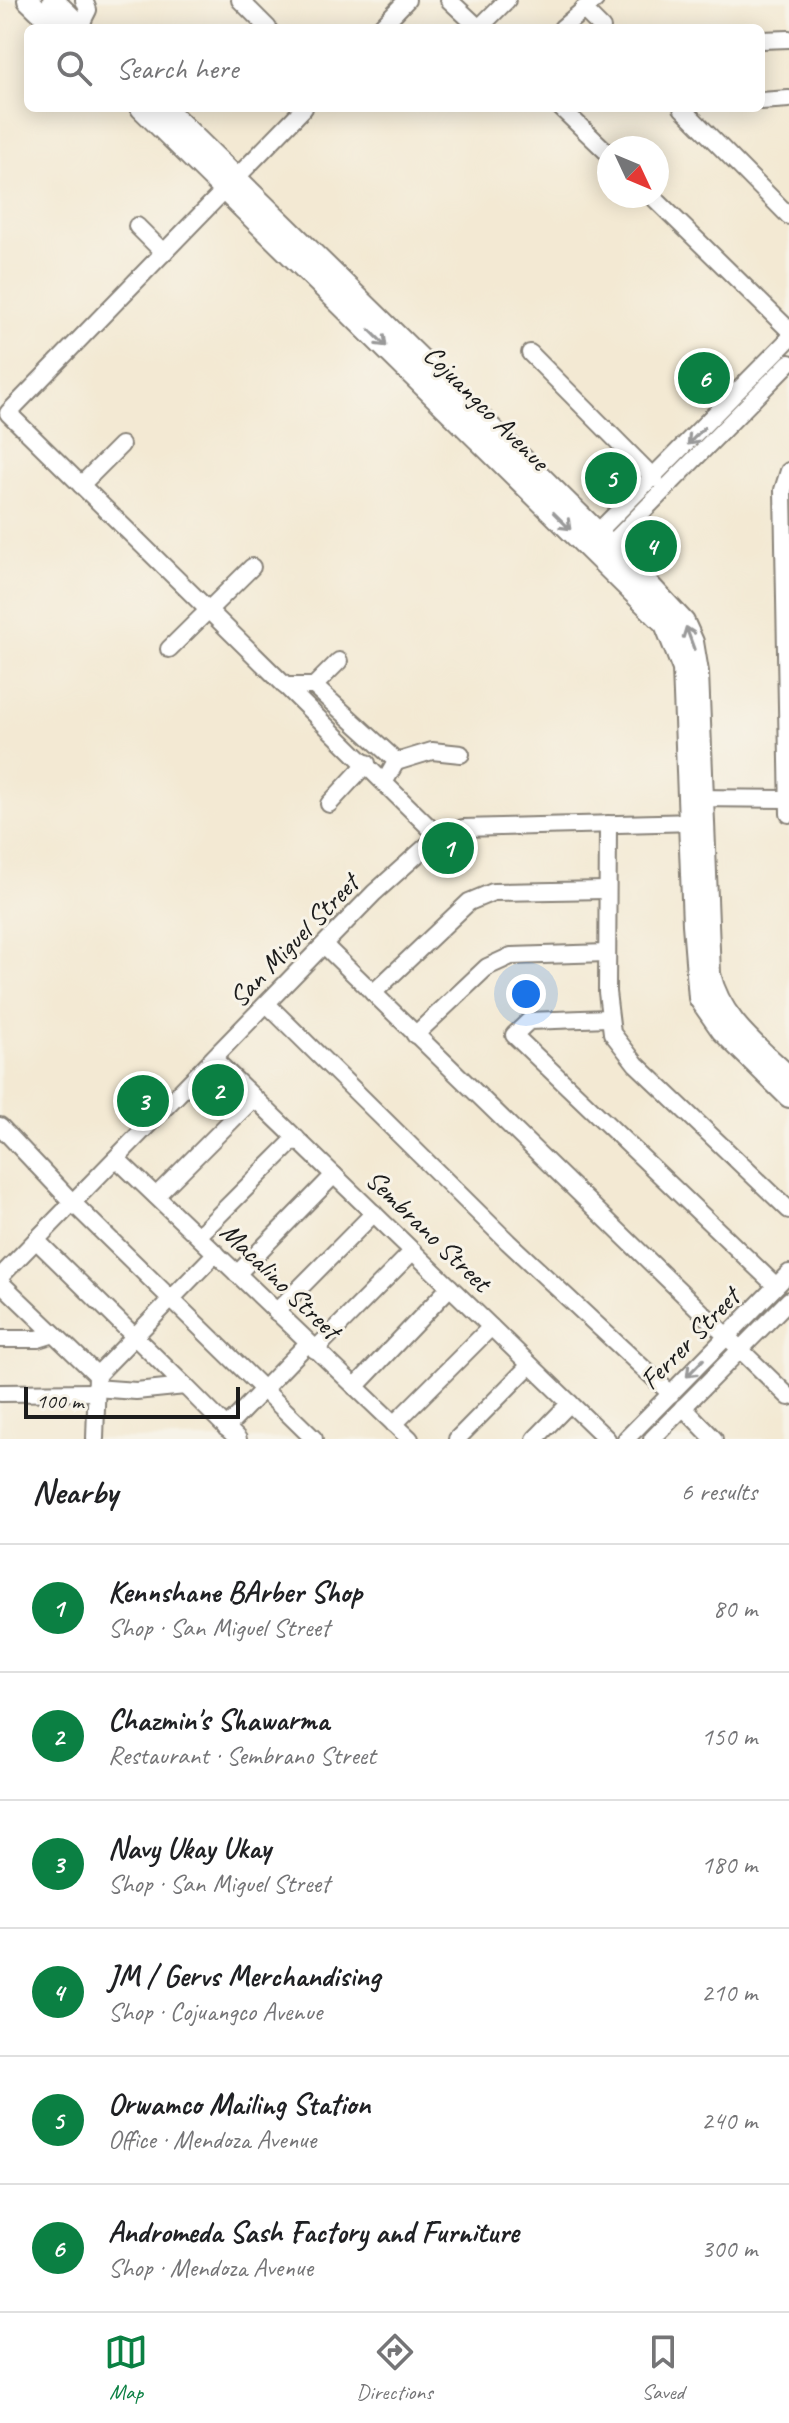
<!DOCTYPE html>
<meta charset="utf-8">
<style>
body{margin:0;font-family:Caveat,sans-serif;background:#f6f6f6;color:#202124}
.compass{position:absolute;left:597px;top:136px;width:72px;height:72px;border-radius:50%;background:#fff;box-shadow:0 4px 20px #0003;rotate:134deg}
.scale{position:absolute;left:24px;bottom:20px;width:216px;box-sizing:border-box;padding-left:8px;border:4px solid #1c1c1c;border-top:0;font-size:22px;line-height:28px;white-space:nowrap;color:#1c1c1c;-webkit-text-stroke:6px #f7f3e8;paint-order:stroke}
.you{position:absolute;left:526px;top:994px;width:28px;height:28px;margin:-20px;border:6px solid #fff;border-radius:50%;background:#1a73e8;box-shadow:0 0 0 12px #1a73e833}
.badge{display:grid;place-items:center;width:52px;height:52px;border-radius:50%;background:#0b8043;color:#fff;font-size:26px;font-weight:700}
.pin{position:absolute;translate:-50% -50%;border:4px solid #fff;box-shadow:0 2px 8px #0006}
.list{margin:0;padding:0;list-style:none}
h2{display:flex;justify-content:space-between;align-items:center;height:104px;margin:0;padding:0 32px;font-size:34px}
h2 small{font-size:26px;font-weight:400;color:#757577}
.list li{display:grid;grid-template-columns:52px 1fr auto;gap:24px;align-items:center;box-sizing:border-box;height:128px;padding:0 32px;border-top:2px solid #e0e0e0}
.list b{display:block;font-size:30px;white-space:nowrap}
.list p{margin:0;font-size:26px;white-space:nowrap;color:#757577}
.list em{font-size:26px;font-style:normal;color:#757577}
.icon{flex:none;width:44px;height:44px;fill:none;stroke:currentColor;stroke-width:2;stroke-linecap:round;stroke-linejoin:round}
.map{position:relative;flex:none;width:789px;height:1439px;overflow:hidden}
.search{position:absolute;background:#fff;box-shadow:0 4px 20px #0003;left:24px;right:24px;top:24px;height:88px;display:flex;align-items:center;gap:20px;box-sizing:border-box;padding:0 28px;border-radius:12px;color:#757577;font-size:30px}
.sheet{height:872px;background:#fff}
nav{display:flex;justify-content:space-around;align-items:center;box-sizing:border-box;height:112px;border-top:2px solid #e0e0e0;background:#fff;font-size:22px;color:#757577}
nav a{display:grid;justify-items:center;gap:4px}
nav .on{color:#0b8043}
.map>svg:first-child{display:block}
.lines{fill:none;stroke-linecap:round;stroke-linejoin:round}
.minor-casing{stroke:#888278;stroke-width:20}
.major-casing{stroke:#888278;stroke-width:24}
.minor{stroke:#fff;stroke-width:16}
.major{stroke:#fff;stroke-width:20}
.oneway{stroke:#999}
.labels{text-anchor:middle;stroke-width:6;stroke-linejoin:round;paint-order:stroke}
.street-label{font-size:28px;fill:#1c1c1c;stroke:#f7f3e8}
</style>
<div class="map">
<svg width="789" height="1439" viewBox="0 0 789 1439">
<rect width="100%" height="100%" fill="#f7f3e8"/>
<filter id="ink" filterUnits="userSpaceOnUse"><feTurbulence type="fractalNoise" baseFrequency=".0125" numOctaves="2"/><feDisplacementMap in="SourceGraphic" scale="16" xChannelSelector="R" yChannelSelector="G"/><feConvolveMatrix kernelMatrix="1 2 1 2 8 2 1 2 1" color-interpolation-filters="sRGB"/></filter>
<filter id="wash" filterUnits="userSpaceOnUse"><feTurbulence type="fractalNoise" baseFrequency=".006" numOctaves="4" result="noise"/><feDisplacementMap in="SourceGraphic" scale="32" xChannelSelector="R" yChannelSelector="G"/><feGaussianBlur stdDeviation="1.8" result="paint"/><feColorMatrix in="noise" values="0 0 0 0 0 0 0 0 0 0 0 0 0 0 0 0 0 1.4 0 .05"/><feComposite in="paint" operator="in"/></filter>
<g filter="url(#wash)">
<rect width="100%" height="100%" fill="#f3e9d3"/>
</g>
<g filter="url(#ink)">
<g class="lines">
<defs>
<g id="minor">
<polyline points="240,0 268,28"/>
<polyline points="449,0 479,28"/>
<polyline points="583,9 602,28"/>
<polyline points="80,26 88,10 84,0"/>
<polyline points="380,28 407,0"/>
<polyline points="479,28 507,0"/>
<polyline points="562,28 595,0"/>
<polyline points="761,40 789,39"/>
<polyline points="761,101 789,99"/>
<polyline points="304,108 8,413 438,836"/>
<polyline points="561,108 609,154"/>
<polyline points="682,108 789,216"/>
<polyline points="652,196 789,330"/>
<polyline points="137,226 164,253"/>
<polyline points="530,353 655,479"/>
<polyline points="789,471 783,490 789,814"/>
<polyline points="81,485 121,445"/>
<polyline points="590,540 789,339"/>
<polyline points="602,553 789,363"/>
<polyline points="169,649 252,567"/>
<polyline points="285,686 314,686 391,756 396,762 385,781"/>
<polyline points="314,686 339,661"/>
<polyline points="396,762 432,751 461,754"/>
<polyline points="691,798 789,799"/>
<polyline points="329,804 367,763"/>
<polyline points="608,824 607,992 612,1033 636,1064 789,1210"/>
<polyline points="324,945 789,1397"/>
<polyline points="373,993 469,902 493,892 606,890"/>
<polyline points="267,1004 508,1242 671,1394"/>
<polyline points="608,1018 529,1021 514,1035 776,1286"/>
<polyline points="415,1035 487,967 511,956 607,953"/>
<polyline points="214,1059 607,1439"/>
<polyline points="0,1126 73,1203 314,1439"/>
<polyline points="117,1159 410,1439"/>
<polyline points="156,1196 254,1098"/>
<polyline points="198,1236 296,1138"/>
<polyline points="36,1240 185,1386 136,1391 95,1388"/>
<polyline points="237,1274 334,1175"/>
<polyline points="0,1277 374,893 438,836 463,828 697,822"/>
<polyline points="0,1282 97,1375"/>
<polyline points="276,1312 374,1213"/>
<polyline points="0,1339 38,1339 54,1334"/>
<polyline points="315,1350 413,1251"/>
<polyline points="185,1386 238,1439"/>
<polyline points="355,1387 450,1287"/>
<polyline points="0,1393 94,1392"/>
<polyline points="683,1407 714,1439"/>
<polyline points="394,1424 491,1327"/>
<polyline points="226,1428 308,1343"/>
<polyline points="95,1439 97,1375 216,1253"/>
<polyline points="457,1439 530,1365"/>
<polyline points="535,1439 570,1403"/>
<polyline points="626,1439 789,1273"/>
<polyline points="652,1439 789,1300"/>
</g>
<g id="major">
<polyline points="28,0 57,28"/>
<polyline points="53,0 82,28"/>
<polyline points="141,108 665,624 683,669 693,924 699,998 722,1031 789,1097"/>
<path d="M165,108L627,561L684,622L693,642L698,672L710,974C720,1019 757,1046 789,1077"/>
</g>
</defs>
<use href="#minor" class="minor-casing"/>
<use href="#major" class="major-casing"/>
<use href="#minor" class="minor"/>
<use href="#major" class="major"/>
</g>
<defs><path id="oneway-shaft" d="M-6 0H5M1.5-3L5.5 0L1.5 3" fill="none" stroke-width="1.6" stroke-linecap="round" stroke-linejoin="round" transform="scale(2)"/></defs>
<g class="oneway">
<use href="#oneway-shaft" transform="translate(378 338) rotate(45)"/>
<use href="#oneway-shaft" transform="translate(696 436) rotate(134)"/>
<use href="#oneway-shaft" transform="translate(562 521) rotate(45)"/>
<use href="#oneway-shaft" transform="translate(690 638) rotate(-110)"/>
<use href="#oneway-shaft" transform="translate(695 1368) rotate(134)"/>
</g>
</g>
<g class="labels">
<g class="street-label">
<text transform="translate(487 407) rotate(45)" y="10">Cojuangco Avenue</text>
<text transform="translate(293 940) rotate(-46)" y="10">San Miguel Street</text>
<text transform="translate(429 1230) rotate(44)" y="10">Sembrano Street</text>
<text transform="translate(281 1280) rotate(44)" y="10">Macalino Street</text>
<text transform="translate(689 1338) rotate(-46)" y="10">Ferrer Street</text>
</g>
</g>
</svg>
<svg class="compass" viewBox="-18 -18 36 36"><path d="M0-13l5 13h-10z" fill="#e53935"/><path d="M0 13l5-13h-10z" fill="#757577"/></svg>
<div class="scale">100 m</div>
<div class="you"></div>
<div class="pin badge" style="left:448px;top:848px">1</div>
<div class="pin badge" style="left:218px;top:1090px">2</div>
<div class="pin badge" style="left:143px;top:1101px">3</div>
<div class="pin badge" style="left:651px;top:546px">4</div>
<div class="pin badge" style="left:611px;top:478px">5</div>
<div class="pin badge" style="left:704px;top:378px">6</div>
<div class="search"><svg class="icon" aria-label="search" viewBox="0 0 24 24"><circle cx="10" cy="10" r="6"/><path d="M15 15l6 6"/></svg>Search here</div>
</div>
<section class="sheet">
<h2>Nearby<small>6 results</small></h2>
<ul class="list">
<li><span class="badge">1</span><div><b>Kennshane BArber Shop</b><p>Shop · San Miguel Street</p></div><em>80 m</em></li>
<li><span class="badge">2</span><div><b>Chazmin's Shawarma</b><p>Restaurant · Sembrano Street</p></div><em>150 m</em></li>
<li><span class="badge">3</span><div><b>Navy Ukay Ukay</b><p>Shop · San Miguel Street</p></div><em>180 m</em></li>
<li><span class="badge">4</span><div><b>JM / Gervs Merchandising</b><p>Shop · Cojuangco Avenue</p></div><em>210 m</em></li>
<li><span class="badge">5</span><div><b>Orwamco Mailing Station</b><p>Office · Mendoza Avenue</p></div><em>240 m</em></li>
<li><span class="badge">6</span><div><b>Andromeda Sash Factory and Furniture</b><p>Shop · Mendoza Avenue</p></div><em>300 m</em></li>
</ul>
</section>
<nav>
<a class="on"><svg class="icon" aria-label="map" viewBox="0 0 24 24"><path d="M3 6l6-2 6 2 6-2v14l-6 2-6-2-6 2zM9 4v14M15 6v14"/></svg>Map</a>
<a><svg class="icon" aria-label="directions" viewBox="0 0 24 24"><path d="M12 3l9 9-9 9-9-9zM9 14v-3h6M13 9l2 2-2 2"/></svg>Directions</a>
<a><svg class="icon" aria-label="saved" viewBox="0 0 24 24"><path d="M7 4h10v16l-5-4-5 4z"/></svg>Saved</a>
</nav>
